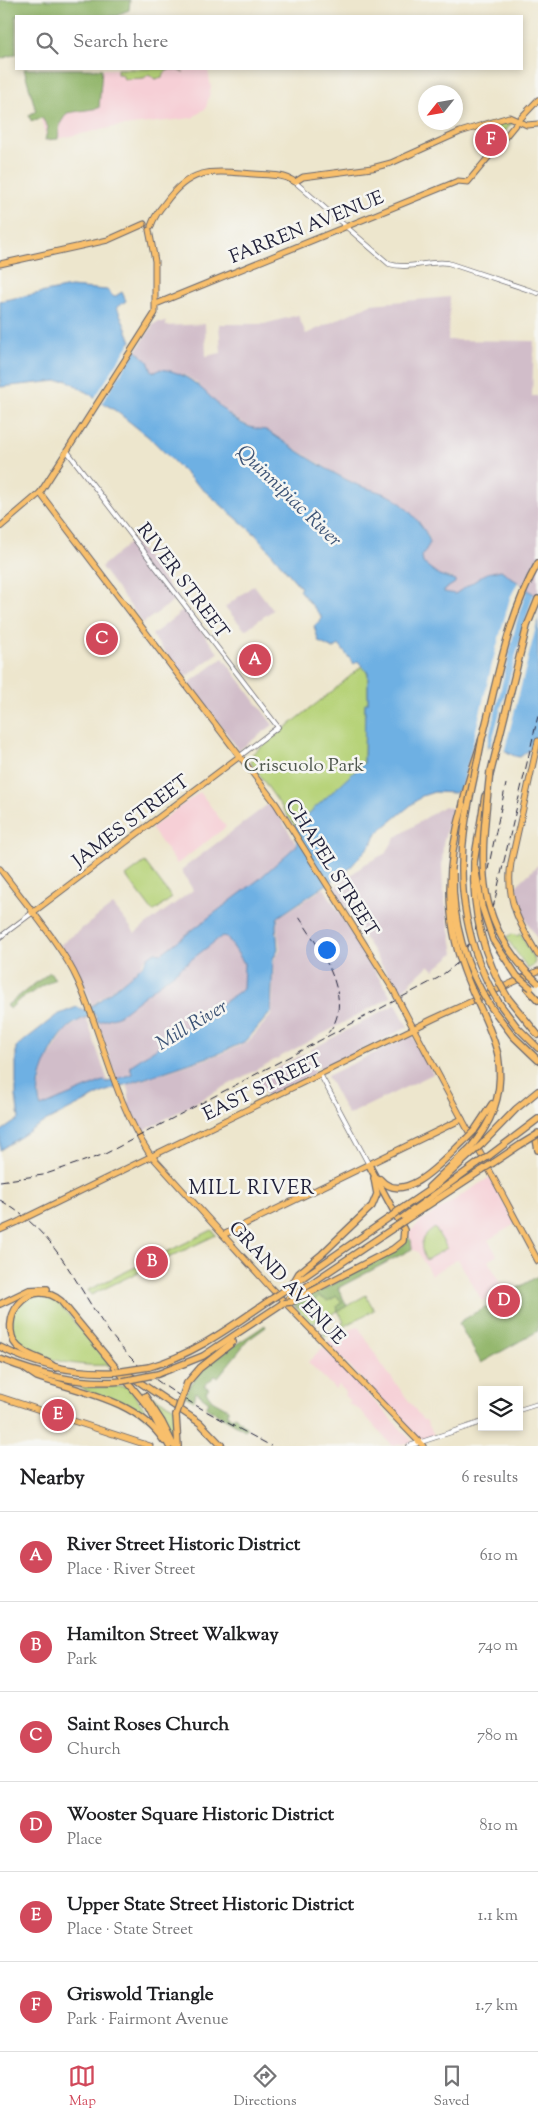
<!DOCTYPE html>
<meta charset="utf-8">
<style>
body{margin:0;font-family:"Sorts Mill Goudy",serif;background:#f2f2f2;color:#202124}
.controls{position:absolute;right:15px;bottom:15px;display:grid;overflow:hidden;border-radius:0px;box-shadow:0 2px 8px #0003}
.controls button{width:45px;height:45px;display:grid;place-items:center;padding:0;border:0;border-bottom:1px solid #e0e0e0;background:#fff;color:#202124;font:25px sans-serif}
.compass{position:absolute;left:418px;top:85px;width:45px;height:45px;border-radius:50%;background:#fff;box-shadow:0 2px 8px #0003;rotate:239deg}
.you{position:absolute;left:326px;top:949px;width:18px;height:18px;margin:-12px;border:4px solid #fff;border-radius:50%;background:#1a73e8;box-shadow:0 0 0 8px #1a73e833}
.badge{display:grid;place-items:center;width:32px;height:32px;border-radius:50%;background:#d1495b;color:#fff;font-size:16px;font-weight:700}
.pin{position:absolute;translate:-50% -50%;border:2px solid #fff;box-shadow:0 1px 5px #0006}
.list{margin:0;padding:0;list-style:none}
h2{display:flex;justify-content:space-between;align-items:center;height:65px;margin:0;padding:0 20px;font-size:21px}
h2 small{font-size:16px;font-weight:400;color:#757577}
.list li{display:grid;grid-template-columns:32px 1fr auto;gap:15px;align-items:center;box-sizing:border-box;height:90px;padding:0 20px;border-top:1px solid #e0e0e0}
.list b{display:block;font-size:19px;white-space:nowrap}
.list p{margin:0;font-size:16px;white-space:nowrap;color:#757577}
.list em{font-size:16px;font-style:normal;color:#757577}
.icon{flex:none;width:28px;height:28px;fill:none;stroke:currentColor;stroke-width:2;stroke-linecap:round;stroke-linejoin:round}
.map{position:relative;flex:none;width:538px;height:1446px;overflow:hidden}
.search{position:absolute;background:#fff;box-shadow:0 2px 8px #0003;left:15px;right:15px;top:15px;height:55px;display:flex;align-items:center;gap:12px;box-sizing:border-box;padding:0 18px;border-radius:0px;color:#757577;font-size:19px}
.sheet{height:605px;background:#fff}
nav{display:flex;justify-content:space-around;align-items:center;box-sizing:border-box;height:70px;border-top:1px solid #e0e0e0;background:#fff;font-size:14px;color:#757577}
nav a{display:grid;justify-items:center;gap:2px}
nav .on{color:#d1495b}
.map>svg:first-child{display:block}
.built{fill:#f6cfd6}
.industrial{fill:#d1bdc9}
.green{fill:#b7d379;stroke:#6c7a5a}
.forest{fill:#91b569;stroke:#5a6c52}
.water{fill:#6eb0e3;stroke:#48698f;fill-rule:evenodd}
.pier{fill:#ede6cd}
.lines{fill:none;stroke-linecap:round;stroke-linejoin:round}
.minor-casing{stroke:#69676e;stroke-width:5.5}
.major-casing{stroke:#69676e;stroke-width:7}
.highway-casing{stroke:#69676e;stroke-width:8}
.minor{stroke:#fff;stroke-width:4}
.major{stroke:#f8bf6c;stroke-width:5}
.highway{stroke:#f8bf6c;stroke-width:5.5}
.rail{stroke:#22223b;stroke-width:1;stroke-dasharray:8 4;stroke-linecap:butt}
.major-bridge-casing{stroke:#69676e;stroke-width:7;stroke-linecap:butt}
.highway-bridge-casing{stroke:#69676e;stroke-width:8;stroke-linecap:butt}
.major-bridge{stroke:#f8bf6c;stroke-width:5}
.highway-bridge{stroke:#f8bf6c;stroke-width:5.5}
.labels{text-anchor:middle;stroke-width:5;stroke-linejoin:round;paint-order:stroke}
.street-label{font-size:19px;fill:#22223b;stroke:#f6f6f2}
.park-label{font-size:19px;fill:#4f574e;stroke:#f6f6f2}
.water-label{font-size:20px;font-style:italic;fill:#3d5476;stroke:#f6f6f2}
.neighbourhood-label{font-size:20px;letter-spacing:1px;fill:#22223b;stroke:#f6f6f2}
</style>
<div class="map">
<svg width="538" height="1446" viewBox="0 0 538 1446">
<rect width="100%" height="100%" fill="#f6f6f2"/>
<filter id="ink" filterUnits="userSpaceOnUse"><feTurbulence type="fractalNoise" baseFrequency=".02" numOctaves="2"/><feDisplacementMap in="SourceGraphic" scale="10" xChannelSelector="R" yChannelSelector="G"/><feConvolveMatrix kernelMatrix="1 2 1 2 8 2 1 2 1" color-interpolation-filters="sRGB"/></filter>
<filter id="wash" filterUnits="userSpaceOnUse"><feTurbulence type="fractalNoise" baseFrequency=".0096" numOctaves="4" result="noise"/><feDisplacementMap in="SourceGraphic" scale="20" xChannelSelector="R" yChannelSelector="G"/><feGaussianBlur stdDeviation="1.12" result="paint"/><feColorMatrix in="noise" values="0 0 0 0 0 0 0 0 0 0 0 0 0 0 0 0 0 1.4 0 .05"/><feComposite in="paint" operator="in"/></filter>
<g filter="url(#wash)">
<rect width="100%" height="100%" fill="#ede6cd"/>
<g class="built">
<polygon points="27,69 208,69 211,88 206,108 192,118 114,127 47,141"/>
<polygon points="200,792 226,827 177,864 151,828"/>
<polygon points="490,1177 515,1224 488,1240 497,1255 488,1261 504,1288 482,1301 458,1259 431,1275 418,1252 412,1249 409,1232 423,1220"/>
<polygon points="358,1326 382,1365 423,1420 426,1420 434,1435 420,1440 327,1343"/>
<polygon points="323,1347 413,1442 392,1446 361,1411 348,1403 350,1401 344,1395 346,1392 339,1385 335,1389 308,1362"/>
</g>
<g class="industrial">
<polygon points="450,297 448,340 534,341 532,396 538,396 538,597 501,570 484,576 455,594 444,592 446,588 455,583 452,578 439,575 423,563 422,556 430,543 429,536 403,505 392,497 356,484 333,472 266,430 258,430 241,422 220,409 196,382 184,375 152,371 147,361 137,350 153,325 157,322 166,322 166,326 205,324 206,356 221,353 219,324 264,324 298,315 306,334 371,304"/>
<polygon points="133,540 178,598 143,623 101,567"/>
<polygon points="254,585 273,610 245,630 225,607"/>
<polygon points="185,609 218,653 184,678 152,635"/>
<polygon points="223,658 273,725 239,750 189,683"/>
<polygon points="271,802 297,845 258,880 162,953 155,952 143,961 141,967 92,1005 80,975 60,945 113,905 135,933 193,890 181,870"/>
<polygon points="444,806 452,808 443,844 442,866 443,890 454,953 434,970 429,965 399,993 334,888 365,864 386,853 395,838"/>
<polygon points="538,865 538,940 522,913 516,886"/>
<polygon points="324,888 391,997 141,1132 127,1104 130,1101 127,1085 221,1054 247,1042 254,1035 272,1014 274,960 280,949 277,925 279,917"/>
<polygon points="222,936 227,937 244,963 243,989 130,1066 133,1074 117,1080 98,1022 118,1016"/>
<polygon points="396,1004 408,1027 321,1070 310,1050"/>
<polygon points="86,1017 108,1082 103,1081 41,1107 39,1092 44,1065 66,1030"/>
<polygon points="412,1035 433,1074 348,1115 327,1076"/>
<polygon points="305,1053 316,1073 267,1096 257,1079"/>
</g>
<g class="green">
<polygon points="117,69 178,69 184,72 171,69 165,72 163,77 155,79 149,74 144,78 124,79 122,74 117,74"/>
<polygon points="508,119 512,123 488,152 479,128"/>
<polygon points="362,666 368,673 368,703 365,704 364,764 295,826 251,763 251,755 335,689"/>
<polygon points="145,862 172,898 153,912 126,876"/>
<polygon points="520,933 535,961 533,966 528,969 506,937 512,934 518,936"/>
<path d="M435,1228L447,1248L426,1260C418,1246 421,1237 435,1228Z"/>
<polygon points="212,1230 216,1235 91,1295 88,1290"/>
<path d="M31,1295H46L57,1301L110,1365C83,1367 24,1361 13,1333C11,1327 10,1317 13,1311C17,1305 26,1300 31,1295Z"/>
<path d="M366,1295L374,1310L324,1337L322,1335L344,1322L338,1311L311,1324L293,1305C306,1312 309,1299 320,1296C325,1295 332,1296 337,1296L342,1302L338,1311Z"/>
<polygon points="128,1386 156,1425 135,1410 80,1388"/>
<polygon points="143,1391 175,1408 174,1436"/>
</g>
<g class="forest">
<polygon points="0,0 130,0 129,10 119,14 118,16 16,16 16,54 0,59"/>
<polygon points="24,69 102,69 99,108 67,113 60,124 58,139 45,140 48,127 42,118 31,121 29,115 36,111"/>
<polygon points="50,972 55,979 19,1000 10,1009 6,1006"/>
<polygon points="407,1236 411,1240 412,1249 338,1288 347,1306 338,1311 337,1306 342,1302 337,1296 328,1301 318,1296 308,1309 301,1306 297,1308 294,1305 398,1250 405,1243"/>
<polygon points="538,1276 538,1331 481,1363 459,1324 461,1321"/>
<path d="M265,1325L266,1327L248,1340L218,1377L215,1376L204,1386L209,1388L206,1392L212,1400L228,1409V1415L232,1418L235,1416L247,1428L245,1430L206,1407L209,1402L196,1392L194,1401L184,1396C199,1364 237,1345 265,1325Z"/>
</g>
<path class="water" d="M70,287L107,290L114,297L122,292L126,301L117,307L131,341L129,344L148,361L152,371L156,372L160,369C210,374 219,428 266,430C295,449 324,469 355,484C367,489 380,491 392,497C404,503 428,530 430,543L422,556L423,563L439,575L455,580V583L444,590V592L455,594L487,573L501,570L538,597V743L520,757C507,756 503,744 488,746L465,786L455,793L434,792L422,796L378,832L372,843L348,870L278,917L276,925L278,949L273,959L271,1012L246,1041L220,1053L104,1092L39,1125L0,1150V1132L19,1119L16,1096V1047L57,1015L77,1007L84,1010L95,1004L141,967L149,956L155,952L162,953L258,880L297,845L295,826L364,763L365,703H368V673L358,661L354,664L339,645L333,649L319,642L314,626L321,620V616L299,590L301,588L256,535L192,480L151,439L116,411L67,380L0,387V301ZM222,936L227,937L244,963L243,989L130,1066L132,1074L108,1082L103,1081L41,1107C32,1085 50,1048 65,1031C72,1023 85,1017 95,1014L98,1022L118,1016Z"/>
<g class="pier">
<polygon points="130,343 137,348 101,404 94,399"/>
<polygon points="518,582 527,590 518,616 484,759 467,788 461,792 492,664 510,598"/>
<polygon points="533,595 538,597 538,619 504,753 495,747 490,748"/>
</g>
</g>
<g filter="url(#ink)">
<g class="lines">
<defs>
<g id="minor">
<path d="M295,182L389,264C408,270 429,260 448,263L538,293"/>
<polyline points="67,451 278,727 240,756"/>
<polyline points="0,937 32,913"/>
<polyline points="320,1074 369,1165"/>
<polyline points="519,1410 538,1404"/>
<polyline points="409,1446 482,1422"/>
</g>
<g id="major">
<path d="M151,226C154,217 159,210 165,203C191,166 213,171 254,174C268,175 284,174 295,182L303,177L372,168L391,163L460,132L509,117L527,125L538,124"/>
<polyline points="0,264 108,240 144,224"/>
<polyline points="156,304 458,181 468,182 519,120 538,100"/>
<polyline points="40,493 276,804 394,991"/>
<polyline points="0,527 40,493 155,313 155,261 149,230"/>
<path d="M538,741L511,863C505,899 520,925 538,955"/>
<path d="M0,869C24,902 62,945 78,981C104,1039 114,1100 149,1153L270,1287L423,1446"/>
<polyline points="32,913 240,756"/>
<polyline points="401,1005 538,1261"/>
<polyline points="27,1217 433,1019 538,971"/>
<polyline points="0,1230 18,1222"/>
<polyline points="223,1235 462,1119"/>
<polyline points="0,1397 150,1446"/>
</g>
<g id="highway">
<polyline points="490,775 527,626 538,599"/>
<path d="M462,809C466,783 476,760 483,735C498,677 508,615 538,563"/>
<polyline points="474,862 485,796"/>
<polyline points="493,940 517,976"/>
<polyline points="528,989 538,1000"/>
<polyline points="508,998 538,1035"/>
<polyline points="499,1003 517,1027 538,1048"/>
<polyline points="491,1007 513,1036 538,1060"/>
<polyline points="474,1131 492,1104"/>
<polyline points="538,1133 536,1139 538,1150"/>
<path d="M478,1138C496,1114 503,1085 498,1055"/>
<polyline points="482,1144 516,1109 538,1091"/>
<polyline points="489,1156 538,1119"/>
<polyline points="493,1163 520,1145"/>
<path d="M380,1179C405,1208 447,1156 466,1139"/>
<polyline points="429,1187 471,1147"/>
<polyline points="398,1211 438,1184 473,1152"/>
<polyline points="402,1218 478,1163"/>
<polyline points="404,1221 482,1170"/>
<polyline points="292,1285 299,1273 322,1254 372,1206 377,1194 374,1178"/>
<polyline points="282,1292 393,1215"/>
<polyline points="288,1299 398,1225"/>
<polyline points="291,1302 393,1249 403,1241 404,1230 369,1165"/>
<polyline points="0,1304 29,1290 47,1289"/>
<path d="M0,1347C37,1366 74,1374 116,1372"/>
<path d="M0,1359C40,1375 79,1385 123,1381"/>
<path d="M149,1367C196,1354 233,1325 273,1298"/>
<path d="M56,1368C43,1357 24,1357 14,1342C0,1311 33,1277 61,1301L149,1408L169,1446"/>
<path d="M25,1369L37,1377C81,1392 137,1400 164,1441"/>
<polyline points="126,1373 200,1423 222,1446"/>
<polyline points="158,1374 203,1356 283,1303"/>
<polyline points="187,1383 200,1368 233,1342"/>
<polyline points="145,1396 162,1422 174,1446"/>
<polyline points="176,1415 178,1446"/>
</g>
</defs>
<use href="#minor" class="minor-casing"/>
<use href="#major" class="major-casing"/>
<use href="#highway" class="highway-casing"/>
<use href="#minor" class="minor"/>
<use href="#major" class="major"/>
<use href="#highway" class="highway"/>
<g class="rail">
<path d="M299,917C318,946 360,1003 325,1036"/>
<polyline points="465,951 475,931 506,784"/>
<polyline points="473,956 498,934"/>
<path d="M0,1181L43,1175L105,1154L438,978C458,963 478,949 489,925L538,716"/>
<path d="M0,1200C71,1241 81,1310 135,1362C170,1396 228,1422 271,1446"/>
</g>
<defs>
<g id="major-bridge">
<polyline points="394,991 401,1005"/>
<polyline points="18,1222 27,1217"/>
</g>
<g id="highway-bridge">
<path d="M482,738C477,767 469,796 465,825C456,886 467,951 499,1003"/>
<path d="M490,771C482,855 468,918 538,983"/>
<path d="M463,805C447,860 444,916 464,970C474,999 491,1025 498,1055"/>
<path d="M474,862C472,910 482,956 508,998"/>
<polyline points="475,867 482,907 493,940"/>
<path d="M453,873C452,921 465,967 491,1007"/>
<polyline points="517,976 531,988"/>
<polyline points="466,1139 474,1131"/>
<polyline points="520,1145 538,1134"/>
<polyline points="471,1147 478,1138"/>
<polyline points="473,1152 482,1144"/>
<polyline points="478,1163 489,1156"/>
<polyline points="482,1170 493,1163"/>
<polyline points="393,1215 398,1211"/>
<polyline points="398,1225 404,1221"/>
<polyline points="273,1298 282,1292"/>
<polyline points="283,1303 291,1302"/>
<polyline points="116,1372 149,1367"/>
<polyline points="123,1381 158,1374"/>
<polyline points="176,1415 187,1383"/>
</g>
</defs>
<use href="#major-bridge" class="major-bridge-casing"/>
<use href="#highway-bridge" class="highway-bridge-casing"/>
<use href="#major-bridge" class="major-bridge"/>
<use href="#highway-bridge" class="highway-bridge"/>
</g>
</g>
<g class="labels">
<g class="street-label">
<text transform="translate(306 226) rotate(-22)" y="7">FARREN AVENUE</text>
<text transform="translate(184 580) rotate(53)" y="7">RIVER STREET</text>
<text transform="translate(130 820) rotate(-37)" y="7">JAMES STREET</text>
<text transform="translate(333 867) rotate(58)" y="7">CHAPEL STREET</text>
<text transform="translate(262 1086) rotate(-26)" y="7">EAST STREET</text>
<text transform="translate(288 1282) rotate(47)" y="7">GRAND AVENUE</text>
</g>
<g class="park-label">
<text x="304" y="771">Criscuolo Park</text>
</g>
<g class="water-label">
<text transform="translate(290 495) rotate(44)" y="7">Quinnipiac River</text>
<text transform="translate(191 1024) rotate(-31)" y="7">Mill River</text>
</g>
<g class="neighbourhood-label">
<text x="252" y="1194">MILL RIVER</text>
</g>
</g>
</svg>
<div class="controls">
<button><svg class="icon" aria-label="layers" viewBox="0 0 24 24"><path d="M12 4l9 5-9 5-9-5zM3 14l9 5 9-5"/></svg></button>
</div>
<svg class="compass" viewBox="-18 -18 36 36"><path d="M0-13l5 13h-10z" fill="#e53935"/><path d="M0 13l5-13h-10z" fill="#757577"/></svg>
<div class="you"></div>
<div class="pin badge" style="left:255px;top:660px">A</div>
<div class="pin badge" style="left:152px;top:1262px">B</div>
<div class="pin badge" style="left:102px;top:639px">C</div>
<div class="pin badge" style="left:504px;top:1301px">D</div>
<div class="pin badge" style="left:58px;top:1415px">E</div>
<div class="pin badge" style="left:491px;top:140px">F</div>
<div class="search"><svg class="icon" aria-label="search" viewBox="0 0 24 24"><circle cx="10" cy="10" r="6"/><path d="M15 15l6 6"/></svg>Search here</div>
</div>
<section class="sheet">
<h2>Nearby<small>6 results</small></h2>
<ul class="list">
<li><span class="badge">A</span><div><b>River Street Historic District</b><p>Place · River Street</p></div><em>610 m</em></li>
<li><span class="badge">B</span><div><b>Hamilton Street Walkway</b><p>Park</p></div><em>740 m</em></li>
<li><span class="badge">C</span><div><b>Saint Roses Church</b><p>Church</p></div><em>780 m</em></li>
<li><span class="badge">D</span><div><b>Wooster Square Historic District</b><p>Place</p></div><em>810 m</em></li>
<li><span class="badge">E</span><div><b>Upper State Street Historic District</b><p>Place · State Street</p></div><em>1.1 km</em></li>
<li><span class="badge">F</span><div><b>Griswold Triangle</b><p>Park · Fairmont Avenue</p></div><em>1.7 km</em></li>
</ul>
</section>
<nav>
<a class="on"><svg class="icon" aria-label="map" viewBox="0 0 24 24"><path d="M3 6l6-2 6 2 6-2v14l-6 2-6-2-6 2zM9 4v14M15 6v14"/></svg>Map</a>
<a><svg class="icon" aria-label="directions" viewBox="0 0 24 24"><path d="M12 3l9 9-9 9-9-9zM9 14v-3h6M13 9l2 2-2 2"/></svg>Directions</a>
<a><svg class="icon" aria-label="saved" viewBox="0 0 24 24"><path d="M7 4h10v16l-5-4-5 4z"/></svg>Saved</a>
</nav>
